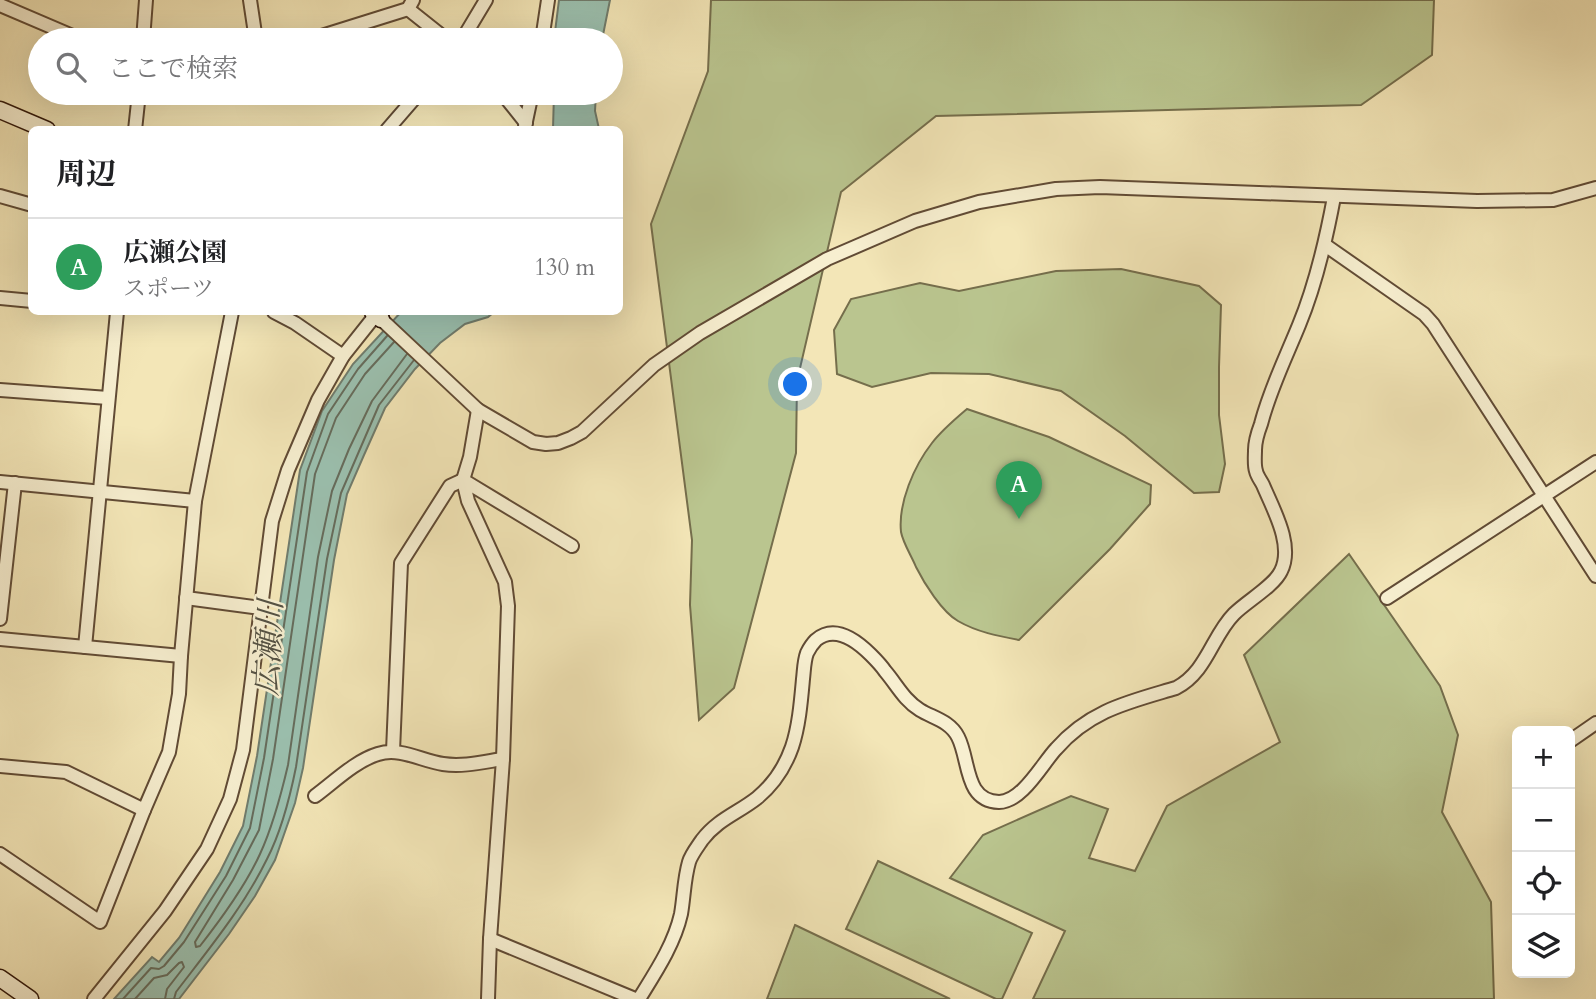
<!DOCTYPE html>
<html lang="ja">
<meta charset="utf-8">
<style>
body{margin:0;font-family:Cardo,"Noto Serif JP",serif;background:#f6f6f6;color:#202124}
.controls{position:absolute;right:21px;bottom:21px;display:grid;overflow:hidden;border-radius:10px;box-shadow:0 7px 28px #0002}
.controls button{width:63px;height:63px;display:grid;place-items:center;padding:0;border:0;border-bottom:2px solid #e0e0e0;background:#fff;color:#202124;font:35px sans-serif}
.you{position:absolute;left:796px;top:385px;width:24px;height:24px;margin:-18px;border:5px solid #fff;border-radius:50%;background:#1a73e8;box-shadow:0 0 0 10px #1a73e833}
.badge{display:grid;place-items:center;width:46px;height:46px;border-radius:50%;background:#111827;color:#fff;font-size:23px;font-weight:700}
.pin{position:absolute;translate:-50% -58px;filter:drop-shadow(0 2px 4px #0008)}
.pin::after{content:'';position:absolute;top:37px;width:24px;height:21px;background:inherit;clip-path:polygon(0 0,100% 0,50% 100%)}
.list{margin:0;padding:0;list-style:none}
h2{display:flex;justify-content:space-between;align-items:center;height:91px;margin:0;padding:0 28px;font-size:30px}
h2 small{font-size:23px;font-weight:400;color:#757577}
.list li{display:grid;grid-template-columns:46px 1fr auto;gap:21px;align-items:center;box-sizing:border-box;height:98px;padding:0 28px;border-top:2px solid #e0e0e0}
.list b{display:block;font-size:26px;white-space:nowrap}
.list p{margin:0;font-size:23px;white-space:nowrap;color:#757577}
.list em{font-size:23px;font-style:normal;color:#757577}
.icon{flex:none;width:38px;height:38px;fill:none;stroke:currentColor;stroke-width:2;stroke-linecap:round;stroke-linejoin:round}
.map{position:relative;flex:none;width:1596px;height:999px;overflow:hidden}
.search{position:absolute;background:#fff;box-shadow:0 7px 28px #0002;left:28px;top:28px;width:595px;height:77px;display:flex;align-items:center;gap:18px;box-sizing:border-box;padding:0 24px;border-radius:38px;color:#757577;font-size:26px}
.panel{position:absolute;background:#fff;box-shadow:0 7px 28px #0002;left:28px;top:126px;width:595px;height:189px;border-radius:10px}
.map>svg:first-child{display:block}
.green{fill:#bac58f;stroke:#756e4c;stroke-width:2}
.water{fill:#9bc0af;stroke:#707c6d;stroke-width:2}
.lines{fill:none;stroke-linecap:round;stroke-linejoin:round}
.shore{stroke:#666c5c;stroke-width:2}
.street-casing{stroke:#614b35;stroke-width:16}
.secondary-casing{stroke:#30170a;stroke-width:19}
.street{stroke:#f7efd0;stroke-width:12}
.secondary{stroke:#f7efd0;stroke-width:16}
.labels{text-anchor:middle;stroke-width:5;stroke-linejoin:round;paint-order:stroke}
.water-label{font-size:32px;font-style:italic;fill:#555244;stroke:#f7efd0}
</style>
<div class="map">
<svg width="1596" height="999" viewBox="0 0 1596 999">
<rect width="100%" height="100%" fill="#f3e6b7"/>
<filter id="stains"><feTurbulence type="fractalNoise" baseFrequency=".00286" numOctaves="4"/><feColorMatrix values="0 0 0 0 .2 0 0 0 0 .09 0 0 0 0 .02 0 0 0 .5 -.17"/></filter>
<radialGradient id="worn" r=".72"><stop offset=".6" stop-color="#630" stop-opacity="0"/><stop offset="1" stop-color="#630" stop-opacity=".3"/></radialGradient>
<g class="green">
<polygon points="711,0 1434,0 1432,55 1361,105 936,116 841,192 797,381 796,453 734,688 699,720 690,605 692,540 651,224 708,71"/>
<polygon points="1121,269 1199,286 1221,305 1219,367 1219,415 1225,464 1219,492 1194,493 1125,436 1061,391 989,374 931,373 872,387 837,374 834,330 851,299 920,283 959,291 1056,271"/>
<path d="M967,409L1049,437L1151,485L1150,504L1110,549L1019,640C998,636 977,632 958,621C942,612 924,583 916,567C912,557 903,543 901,532C898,503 914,466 932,443C942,430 954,420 967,409Z"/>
<polygon points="1349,554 1440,686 1458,735 1442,812 1491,902 1494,999 1033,999 1065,931 950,878 983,835 1071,796 1108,809 1089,858 1135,871 1167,806 1280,742 1244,655"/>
<polygon points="878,861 1032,933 1002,999 996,999 846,929"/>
<polygon points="795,925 950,999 767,999"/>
</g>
<g class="water">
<polygon points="559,0 610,0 602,40 554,40"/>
<polygon points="554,93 596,93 595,111 599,129 553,129"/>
<polygon points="401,312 494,312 488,317 465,324 440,343 415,369 385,408 364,455 347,494 334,560 303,768 295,803 275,860 255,896 229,934 179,999 114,999 152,957 159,962 179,938 220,872 243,826 257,756 300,470 322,411 353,364"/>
</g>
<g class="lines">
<g class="shore">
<path d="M394,342L365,374L336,418L315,474L273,759L259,830L233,880L195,942L196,947L200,946C222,918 245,887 260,854C273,826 281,795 288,765L318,557L332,491L349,449L372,401L407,354"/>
<polyline points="123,999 151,968 159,969 164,966 184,942 226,876 250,828 264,758 307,472 328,414 358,369 387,336"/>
<polyline points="135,999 154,978 167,975 179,963 182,962 184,967 167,989 165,999"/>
<path d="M174,999L176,992C208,950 243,908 267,859C281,832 290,797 296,767L327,559L341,493L379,405L414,360"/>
</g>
<defs>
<g id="street">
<polyline points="250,0 256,40"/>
<polyline points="0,5 82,40"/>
<polyline points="408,9 447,40"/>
<polyline points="143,40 146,0"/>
<polyline points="309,40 408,9 413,0"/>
<polyline points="462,40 486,0"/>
<polyline points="542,40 548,0"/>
<polyline points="502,93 526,123"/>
<polyline points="525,126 532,93"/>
<polyline points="135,130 139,93"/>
<polyline points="387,130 419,93"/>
<polyline points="0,196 32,205"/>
<polyline points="1325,245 1424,314 1433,324 1596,576"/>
<polyline points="0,298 32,301"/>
<polyline points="274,312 295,323 343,356"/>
<polyline points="381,319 478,410 533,442 546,444 558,443 571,438 582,432 654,365 700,333 827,259 915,221 979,202 1056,189 1100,187 1477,201 1553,200 1596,188"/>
<polyline points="0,390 108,398"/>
<polyline points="478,410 470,457 463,480 468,501 505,582 508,606 503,759 490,939 488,999"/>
<polyline points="463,480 572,546"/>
<polyline points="0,482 195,501"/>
<polyline points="186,598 261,608"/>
<polyline points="1387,598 1596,462"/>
<polyline points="0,619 15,483"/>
<polyline points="0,639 181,656"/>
<polyline points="85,647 117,312"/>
<polyline points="1570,741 1596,723"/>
<polyline points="393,751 401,563 450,486 463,480"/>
<polyline points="0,766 66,772 144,810"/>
<path d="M315,796C334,782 355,761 378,754C400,747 422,761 443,764C463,767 483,762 503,759"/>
<polyline points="0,854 100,922 144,810 169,752 179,694 181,656 195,501 232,312"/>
<polyline points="490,939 635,999"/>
<polyline points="94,999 165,911 207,849 230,799 243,750 272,521 288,470 318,400 343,356 378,312"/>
<path d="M639,999C655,973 674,945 681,914C684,897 684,879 689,862C691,855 698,846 702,840C718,819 738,813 757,798C774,784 785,767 792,747C799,726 801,701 803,679C804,671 804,661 807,653C809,649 812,644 816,640C835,624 857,641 871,655C876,660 881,665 885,671C897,685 904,700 920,710C933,718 950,721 958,737C970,760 964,801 999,802C1022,802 1042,764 1056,749C1090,710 1129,702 1176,688C1207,672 1212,636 1234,614C1247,601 1274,586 1281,571C1294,545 1273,509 1263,485C1261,481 1257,476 1256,471C1254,465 1255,456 1255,450C1255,441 1258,432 1261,424C1270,389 1286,357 1299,325C1316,284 1326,240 1334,197"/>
</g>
<g id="secondary">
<polyline points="0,110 47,130"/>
<polyline points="373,312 381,319"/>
<polyline points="0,978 30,999"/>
</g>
</defs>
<use href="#street" class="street-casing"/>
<use href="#secondary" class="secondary-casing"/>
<use href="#street" class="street"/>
<use href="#secondary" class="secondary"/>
</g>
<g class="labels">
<g class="water-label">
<text transform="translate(268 648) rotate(-87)" y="11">広瀬川</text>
</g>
</g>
<rect width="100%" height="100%" filter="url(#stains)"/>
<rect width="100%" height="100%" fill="url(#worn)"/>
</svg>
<div class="controls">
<button>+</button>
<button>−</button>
<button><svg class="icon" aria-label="locate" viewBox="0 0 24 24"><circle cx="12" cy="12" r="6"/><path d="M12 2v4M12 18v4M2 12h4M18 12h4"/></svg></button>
<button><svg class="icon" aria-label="layers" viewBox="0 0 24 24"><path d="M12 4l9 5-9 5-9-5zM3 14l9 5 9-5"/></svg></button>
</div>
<div class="you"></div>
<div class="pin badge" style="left:1019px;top:519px;background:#2e9e5b">A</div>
<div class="search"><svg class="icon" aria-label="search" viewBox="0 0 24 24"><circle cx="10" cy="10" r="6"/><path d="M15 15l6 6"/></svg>ここで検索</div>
<section class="panel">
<h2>周辺<small></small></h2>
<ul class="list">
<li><span class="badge" style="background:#2e9e5b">A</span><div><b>広瀬公園</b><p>スポーツ</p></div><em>130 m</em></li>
</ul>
</section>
</div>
